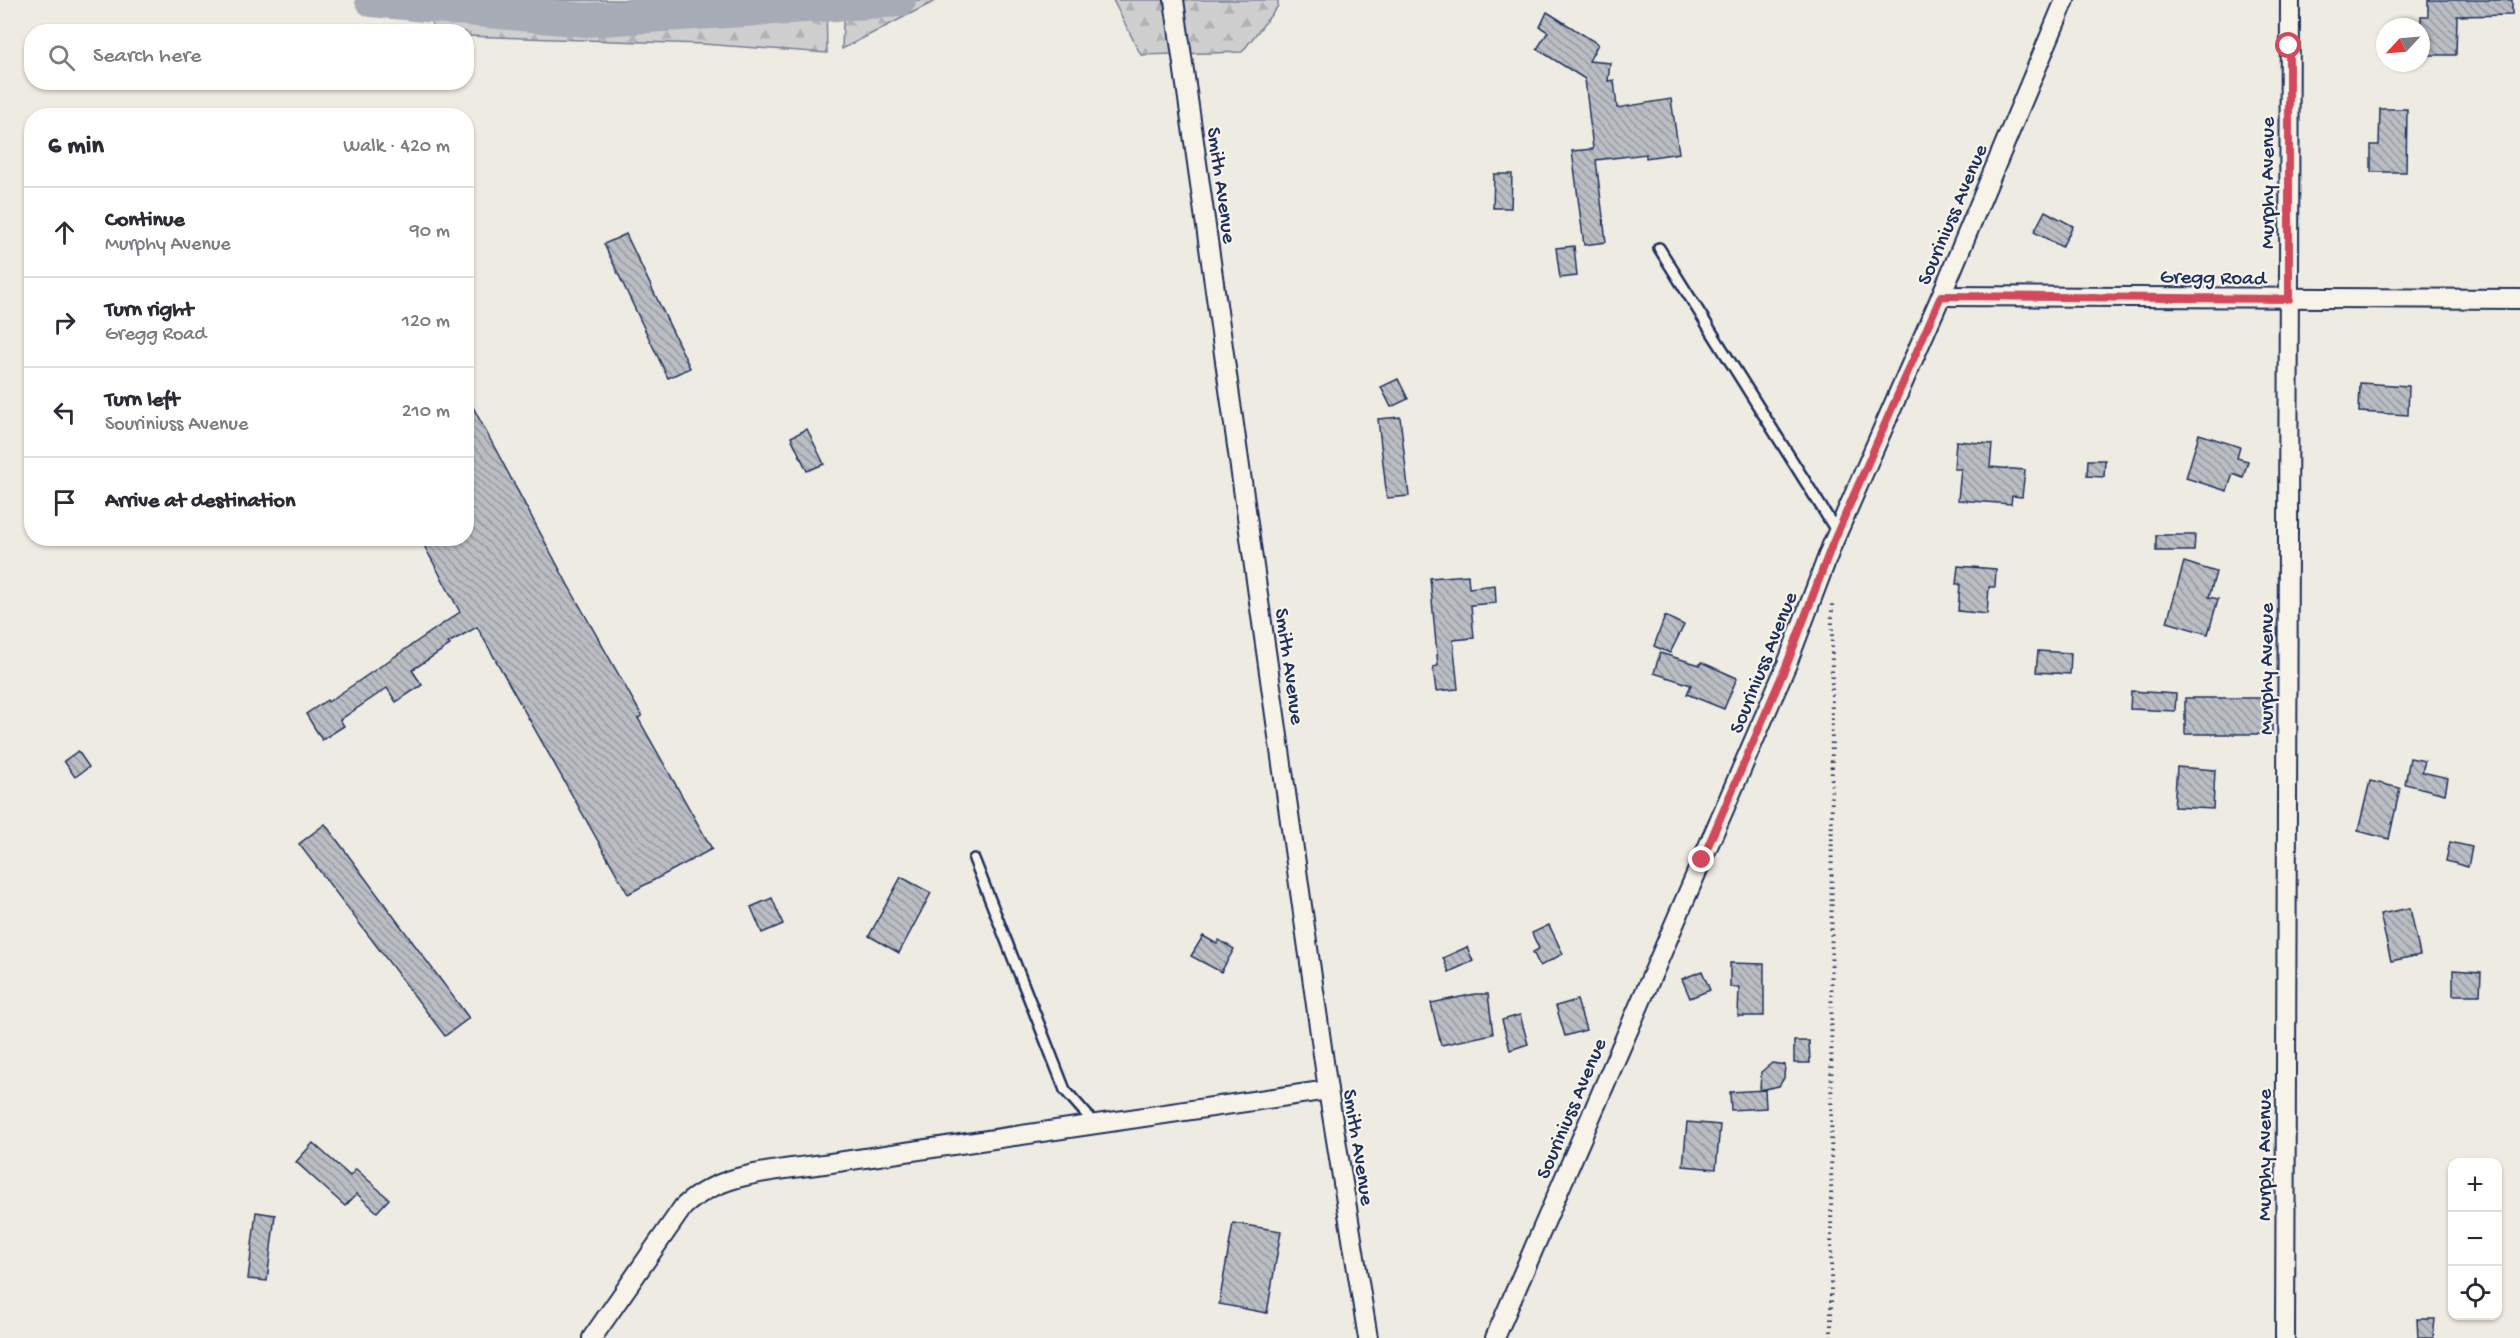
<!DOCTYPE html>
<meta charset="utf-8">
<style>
body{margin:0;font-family:"Gochi Hand",sans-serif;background:#f7f7f7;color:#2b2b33}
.controls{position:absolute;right:18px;bottom:18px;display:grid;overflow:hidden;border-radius:12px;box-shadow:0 2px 4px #0004}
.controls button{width:54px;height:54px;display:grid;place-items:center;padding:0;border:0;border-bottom:2px solid #e1e1e2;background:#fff;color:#2b2b33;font:30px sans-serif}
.compass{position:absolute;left:2376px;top:18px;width:54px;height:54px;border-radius:50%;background:#fff;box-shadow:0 2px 4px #0004;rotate:244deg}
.stop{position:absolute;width:18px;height:18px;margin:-14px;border:4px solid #d1495b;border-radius:50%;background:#fff}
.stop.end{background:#d1495b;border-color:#fff;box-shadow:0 2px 6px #0008}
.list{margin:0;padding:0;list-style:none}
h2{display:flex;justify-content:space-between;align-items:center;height:78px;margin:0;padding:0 24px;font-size:26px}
h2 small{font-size:20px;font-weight:400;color:#7c7c81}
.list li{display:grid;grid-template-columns:39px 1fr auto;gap:18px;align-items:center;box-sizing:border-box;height:90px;padding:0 24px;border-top:2px solid #e1e1e2}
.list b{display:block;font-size:22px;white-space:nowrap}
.list p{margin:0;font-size:20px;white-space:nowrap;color:#7c7c81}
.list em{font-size:20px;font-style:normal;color:#7c7c81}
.icon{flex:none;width:33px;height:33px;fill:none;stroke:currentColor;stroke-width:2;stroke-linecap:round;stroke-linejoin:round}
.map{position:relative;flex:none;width:2520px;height:1338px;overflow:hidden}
.search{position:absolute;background:#fff;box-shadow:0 2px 4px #0004;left:24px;top:24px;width:450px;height:66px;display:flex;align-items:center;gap:15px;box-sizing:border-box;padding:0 21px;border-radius:24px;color:#7c7c81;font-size:22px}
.panel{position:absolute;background:#fff;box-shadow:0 2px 4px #0004;left:24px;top:108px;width:450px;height:438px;border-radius:24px}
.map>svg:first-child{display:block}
.forest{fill:url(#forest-firs);stroke:#757f96;stroke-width:1.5}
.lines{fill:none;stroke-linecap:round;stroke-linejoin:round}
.river{stroke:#a6abb5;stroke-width:34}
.building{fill:url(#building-back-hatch);stroke:#1b2f5e;stroke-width:1.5}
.lane-casing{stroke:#1b2f5e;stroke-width:14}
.street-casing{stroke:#1b2f5e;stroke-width:22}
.path{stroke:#1b2f5e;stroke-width:4;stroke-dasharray:1.5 4.5;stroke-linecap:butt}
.lane{stroke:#f7f3e8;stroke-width:9}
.street{stroke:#f7f3e8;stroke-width:18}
.route{stroke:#d1495b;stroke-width:8}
.labels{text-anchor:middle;stroke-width:4.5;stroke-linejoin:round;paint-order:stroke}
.street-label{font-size:21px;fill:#1b2f5e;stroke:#f7f3e8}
</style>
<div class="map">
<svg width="2520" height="1338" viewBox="0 0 2520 1338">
<defs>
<pattern id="forest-firs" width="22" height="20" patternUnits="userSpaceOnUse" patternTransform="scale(1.5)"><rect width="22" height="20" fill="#cfcfcf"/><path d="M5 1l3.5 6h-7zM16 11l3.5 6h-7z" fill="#b1b2b4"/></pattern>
<pattern id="building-back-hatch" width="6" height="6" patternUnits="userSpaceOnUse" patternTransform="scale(1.5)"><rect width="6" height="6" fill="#babdc2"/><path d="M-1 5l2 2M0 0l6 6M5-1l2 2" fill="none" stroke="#969aa1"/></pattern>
</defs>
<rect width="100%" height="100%" fill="#eeebe2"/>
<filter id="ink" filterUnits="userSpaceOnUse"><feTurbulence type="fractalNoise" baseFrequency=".0167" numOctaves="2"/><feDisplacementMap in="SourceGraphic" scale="12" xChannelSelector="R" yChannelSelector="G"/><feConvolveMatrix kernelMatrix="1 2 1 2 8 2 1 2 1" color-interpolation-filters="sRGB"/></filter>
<g filter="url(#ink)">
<g class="forest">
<polygon points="428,0 826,0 827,53 703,44 467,36 466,32 433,31"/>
<polygon points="844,0 937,0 842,49"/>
<polygon points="1113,0 1278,0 1278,6 1242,52 1141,55"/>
</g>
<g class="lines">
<polyline class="river" points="372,0 585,20 899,0"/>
</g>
<g class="building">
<polygon points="2428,0 2512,0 2512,15 2457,16 2456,55 2421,55 2421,16 2428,16"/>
<polygon points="1547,12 1598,44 1589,61 1610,63 1608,81 1614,80 1617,108 1671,99 1679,153 1646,158 1646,154 1596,160 1606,242 1584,245 1572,151 1593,149 1585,79 1537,49 1548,32 1540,27"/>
<polygon points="2380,109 2407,109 2406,172 2371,172 2371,145 2379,145"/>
<polygon points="1494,174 1512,174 1511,208 1493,208"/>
<polygon points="2045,211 2073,226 2062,247 2034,232"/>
<polygon points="626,234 690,368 668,378 604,244"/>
<polygon points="1574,246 1577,276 1560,278 1556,248"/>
<polygon points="1398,379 1408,399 1391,407 1381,387"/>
<polygon points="2360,383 2409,386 2408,415 2359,412"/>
<polygon points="466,394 568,585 642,716 638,718 712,849 628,894 477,627 448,643 450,645 412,670 422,685 396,702 387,688 340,720 344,726 322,740 306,714 327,700 328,702 460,612 420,538 466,538"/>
<polygon points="1400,417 1409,496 1387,498 1378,419"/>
<polygon points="807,429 824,464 807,471 791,437"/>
<polygon points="2199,434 2240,447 2237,458 2248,461 2243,478 2233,474 2227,491 2186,478"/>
<polygon points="1956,441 1992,444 1990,467 2025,470 2022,497 2012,496 2011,504 1958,500 1961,469 1954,469"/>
<polygon points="2088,460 2105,460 2104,477 2087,476"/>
<polygon points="2156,535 2195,535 2194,551 2156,551"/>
<polygon points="2184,562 2216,572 2209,597 2218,599 2208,634 2167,622"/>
<polygon points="1958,566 1996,569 1995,587 1989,587 1987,614 1958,611 1960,584 1956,584"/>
<polygon points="1468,575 1469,588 1495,585 1496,603 1471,605 1474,638 1453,640 1458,689 1436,691 1433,667 1438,666 1430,578"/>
<polygon points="1665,616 1684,625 1670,653 1654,646"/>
<polygon points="2038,651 2071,653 2070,674 2036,672"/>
<polygon points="1660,653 1700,665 1701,662 1737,678 1724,709 1687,694 1691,685 1654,673"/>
<polygon points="2131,691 2176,694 2175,711 2130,709"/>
<rect x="2185" y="698" width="87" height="36"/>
<polygon points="78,751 89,767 75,777 64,761"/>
<polygon points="2410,758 2425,761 2422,772 2448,778 2445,794 2405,784"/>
<polygon points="2177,767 2215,770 2213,809 2174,807"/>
<polygon points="2370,781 2400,788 2389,839 2358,831"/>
<polygon points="325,824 469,1018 445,1036 299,844"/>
<polygon points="2450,842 2472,847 2468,867 2446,861"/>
<polygon points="901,877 931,893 899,953 869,936"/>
<polygon points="772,898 783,924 762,933 751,907"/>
<polygon points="2410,908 2420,955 2391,961 2380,914"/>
<polygon points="1549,925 1563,954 1540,966 1533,952 1539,949 1532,933"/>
<polygon points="1203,936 1217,944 1219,940 1234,949 1221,972 1191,956"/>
<polygon points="1467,947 1473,961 1449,972 1443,958"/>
<polygon points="1730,963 1764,964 1764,1016 1738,1016 1739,987 1730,987"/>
<polygon points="2453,970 2481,972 2480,995 2453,995"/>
<polygon points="1702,971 1710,990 1690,998 1682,979"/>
<polygon points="1475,994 1488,994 1493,1034 1441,1045 1431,1003"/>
<polygon points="1577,1000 1586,1030 1565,1036 1556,1006"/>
<polygon points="1520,1015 1528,1044 1510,1050 1502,1020"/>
<polygon points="1794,1041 1809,1041 1810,1063 1794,1063"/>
<polygon points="1772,1063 1785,1065 1784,1078 1779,1086 1760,1090 1761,1072"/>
<polygon points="1765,1090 1766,1108 1731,1110 1730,1092"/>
<polygon points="1687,1122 1720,1125 1716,1169 1683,1166"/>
<polygon points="313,1143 350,1176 356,1169 389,1199 377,1212 357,1194 345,1206 296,1162"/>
<polygon points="256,1212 275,1215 267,1281 248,1279"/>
<polygon points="1233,1223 1281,1231 1267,1313 1219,1304"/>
<polygon points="2417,1319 2435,1319 2433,1338 2418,1338"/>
</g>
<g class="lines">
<defs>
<g id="lane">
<polyline points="1659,248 1837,532"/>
<polyline points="974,859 1065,1090 1095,1124"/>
</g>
<g id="street">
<polyline points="1174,0 1328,1090 1368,1338"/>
<polyline points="1941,296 2520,299"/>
<path d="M592,1338L683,1207C720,1172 775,1171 824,1164L1328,1090"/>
<polyline points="1495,1338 1787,664 1832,545 1941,296 2065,0"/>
<polyline points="2285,1338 2290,0"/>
</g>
</defs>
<use href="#lane" class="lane-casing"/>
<use href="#street" class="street-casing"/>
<polyline class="path" points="1831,1338 1832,601"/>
<use href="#lane" class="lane"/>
<use href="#street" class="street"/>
</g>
</g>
<g class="lines" filter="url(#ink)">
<polyline class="route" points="1702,860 1787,664 1832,545 1941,296 2289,299 2289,46"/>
</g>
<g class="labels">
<g class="street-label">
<text transform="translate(2266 183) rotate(-90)" y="7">Murphy Avenue</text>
<text transform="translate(1223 185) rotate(82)" y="7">Smith Avenue</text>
<text transform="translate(1951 214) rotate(-67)" y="7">Souriniuss Avenue</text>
<text transform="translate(2213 276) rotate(1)" y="7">Gregg Road</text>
<text transform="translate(1762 662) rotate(-68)" y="7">Souriniuss Avenue</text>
<text transform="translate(1291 666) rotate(82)" y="7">Smith Avenue</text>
<text transform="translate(2265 669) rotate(-90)" y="7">Murphy Avenue</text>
<text transform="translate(1570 1108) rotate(-67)" y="7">Souriniuss Avenue</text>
<text transform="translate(1360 1147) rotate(81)" y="7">Smith Avenue</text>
<text transform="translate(2263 1155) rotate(-90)" y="7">Murphy Avenue</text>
</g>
</g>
</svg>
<div class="controls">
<button>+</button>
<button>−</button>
<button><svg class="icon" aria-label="locate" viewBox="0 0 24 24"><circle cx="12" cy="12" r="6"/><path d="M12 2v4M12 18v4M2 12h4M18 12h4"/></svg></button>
</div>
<svg class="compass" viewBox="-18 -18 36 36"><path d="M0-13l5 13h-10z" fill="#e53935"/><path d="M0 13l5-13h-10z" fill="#7c7c81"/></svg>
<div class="stop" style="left:2289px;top:46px"></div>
<div class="stop end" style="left:1702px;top:860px"></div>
<div class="search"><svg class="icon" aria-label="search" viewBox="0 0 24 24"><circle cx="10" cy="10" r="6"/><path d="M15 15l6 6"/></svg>Search here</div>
<section class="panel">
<h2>6 min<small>Walk · 420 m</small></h2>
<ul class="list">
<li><svg class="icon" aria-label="ahead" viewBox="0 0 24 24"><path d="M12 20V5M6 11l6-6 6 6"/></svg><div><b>Continue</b><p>Murphy Avenue</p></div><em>90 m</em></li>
<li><svg class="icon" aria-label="right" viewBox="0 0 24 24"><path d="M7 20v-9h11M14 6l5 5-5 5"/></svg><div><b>Turn right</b><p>Gregg Road</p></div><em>120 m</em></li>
<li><svg class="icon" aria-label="left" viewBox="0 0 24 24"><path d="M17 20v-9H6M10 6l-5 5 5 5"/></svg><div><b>Turn left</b><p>Souriniuss Avenue</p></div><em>210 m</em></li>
<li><svg class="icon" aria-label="arrive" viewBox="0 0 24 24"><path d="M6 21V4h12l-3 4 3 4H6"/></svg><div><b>Arrive at destination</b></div></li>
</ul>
</section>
</div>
